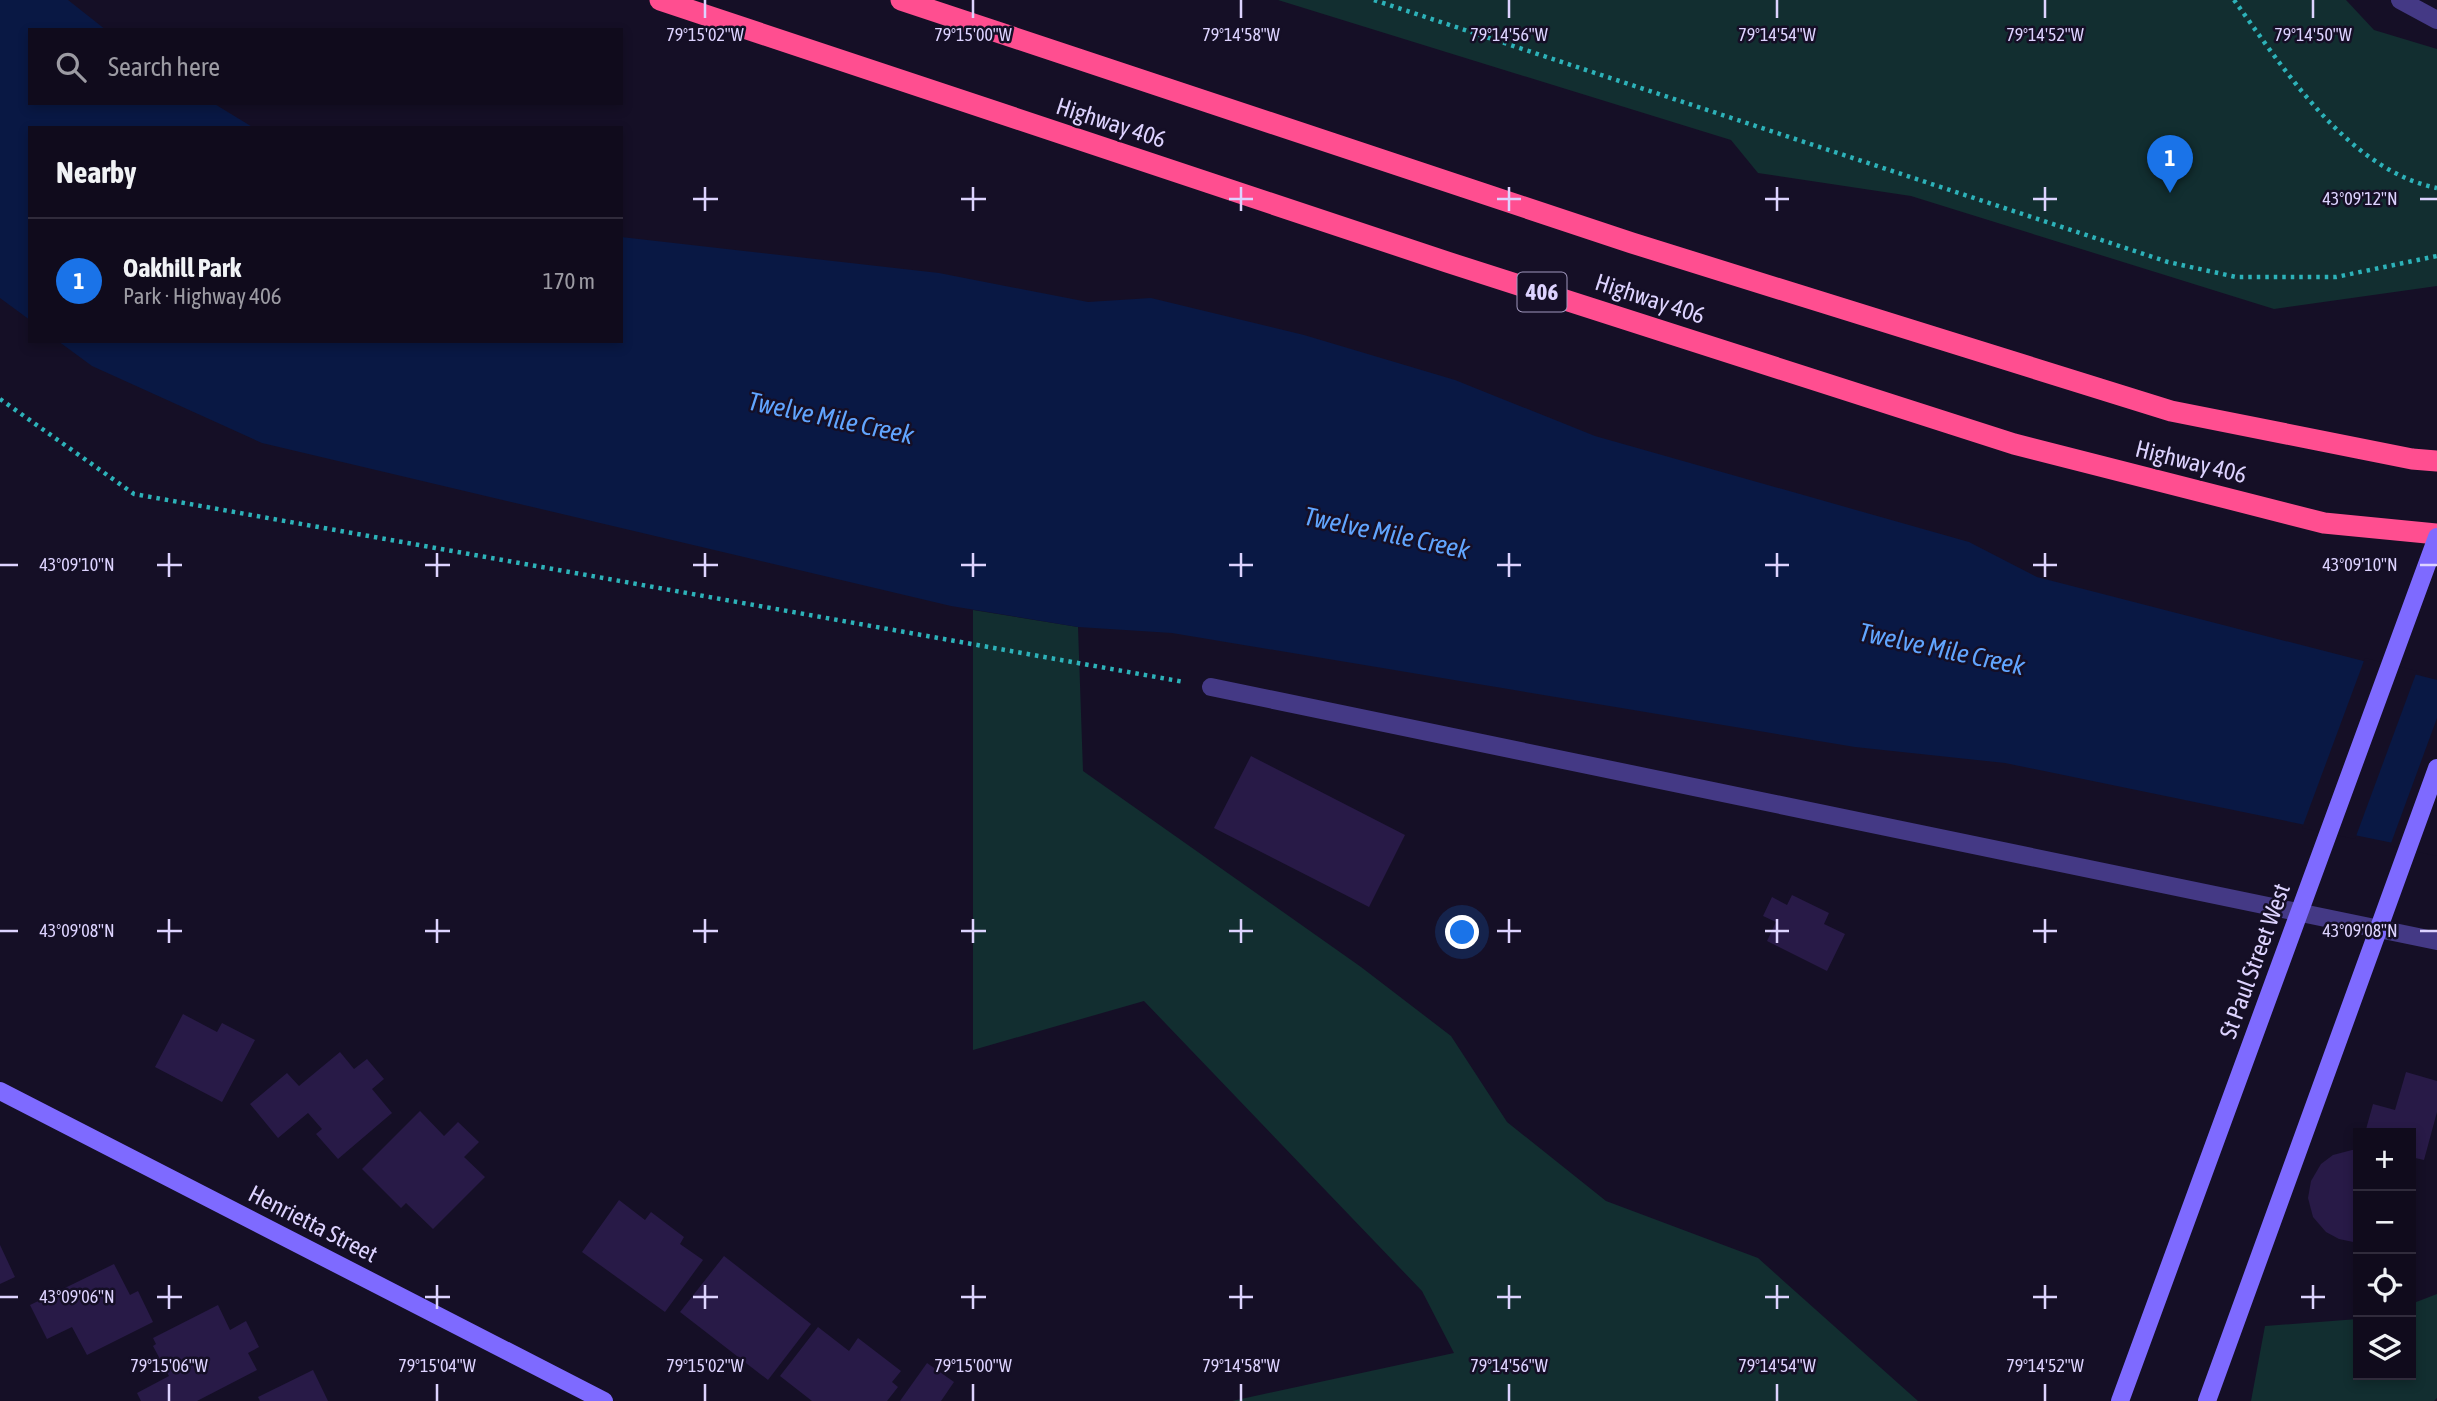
<!DOCTYPE html>
<meta charset="utf-8">
<style>
body{margin:0;font-family:"Asap Condensed",sans-serif;background:#1e1929;color:#f1f3f6}
.controls{position:absolute;right:21px;bottom:21px;display:grid;overflow:hidden;border-radius:0px;box-shadow:0 4px 10px #0003}
.controls button{width:63px;height:63px;display:grid;place-items:center;padding:0;border:0;border-bottom:2px solid #302b3b;background:#100b1c;color:#f1f3f6;font:35px sans-serif}
.you{position:absolute;left:1463px;top:933px;width:24px;height:24px;margin:-18px;border:5px solid #fff;border-radius:50%;background:#1a73e8;box-shadow:0 0 0 10px #1a73e833}
.badge{display:grid;place-items:center;width:46px;height:46px;border-radius:50%;background:#1a73e8;color:#fff;font-size:23px;font-weight:700}
.pin{position:absolute;translate:-50% -58px;filter:drop-shadow(0 2px 4px #0008)}
.pin::after{content:'';position:absolute;top:37px;width:24px;height:21px;background:inherit;clip-path:polygon(0 0,100% 0,50% 100%)}
.list{margin:0;padding:0;list-style:none}
h2{display:flex;justify-content:space-between;align-items:center;height:91px;margin:0;padding:0 28px;font-size:30px}
h2 small{font-size:23px;font-weight:400;color:#9c9ba3}
.list li{display:grid;grid-template-columns:46px 1fr auto;gap:21px;align-items:center;box-sizing:border-box;height:126px;padding:0 28px;border-top:2px solid #302b3b}
.list b{display:block;font-size:26px;white-space:nowrap}
.list p{margin:0;font-size:23px;white-space:nowrap;color:#9c9ba3}
.list em{font-size:23px;font-style:normal;color:#9c9ba3}
.icon{flex:none;width:38px;height:38px;fill:none;stroke:currentColor;stroke-width:2;stroke-linecap:round;stroke-linejoin:round}
.map{position:relative;flex:none;width:2437px;height:1401px;overflow:hidden}
.search{position:absolute;background:#100b1c;box-shadow:0 4px 10px #0003;left:28px;top:28px;width:595px;height:77px;display:flex;align-items:center;gap:18px;box-sizing:border-box;padding:0 24px;border-radius:0px;color:#9c9ba3;font-size:26px}
.panel{position:absolute;background:#100b1c;box-shadow:0 4px 10px #0003;left:28px;top:126px;width:595px;height:217px;border-radius:0px}
.map>svg:first-child{display:block}
.green{fill:#122e30}
.water{fill:#091844}
.pier{fill:#150f26}
.building{fill:#281a47}
.lines{fill:none;stroke-linecap:round;stroke-linejoin:round}
.path{stroke:#2db2b9;stroke-width:4.5;stroke-dasharray:3.5 5;stroke-linecap:butt}
.street{stroke:#443985;stroke-width:18}
.secondary{stroke:#7e6aff;stroke-width:18}
.highway{stroke:#ff4e90;stroke-width:21}
.secondary-bridge{stroke:#7e6aff;stroke-width:18}
.ticks{fill:none;stroke:#ddd3ff;stroke-width:2.5}
.labels{text-anchor:middle;stroke-width:5;stroke-linejoin:round;paint-order:stroke}
.shield{fill:#150f26;stroke:#a198be;stroke-width:2}
.shield-label{font-size:23px;font-weight:bold;fill:#ddd3ff}
.street-label{font-size:24px;fill:#ddd3ff;stroke:#150f26}
.water-label{font-size:26px;font-style:italic;fill:#61a5ff;stroke:#150f26}
.ticks-label{font-size:18px;text-anchor:middle;fill:#ddd3ff;stroke:#150f26;stroke-width:5;stroke-linejoin:round;paint-order:stroke}
</style>
<div class="map">
<svg width="2437" height="1401" viewBox="0 0 2437 1401">
<rect width="100%" height="100%" fill="#150f26"/>
<g class="green">
<polygon points="1278,0 2346,0 2374,30 2437,49 2437,286 2274,309 1911,196 1758,173 1731,140"/>
<polygon points="973,610 1078,627 1083,771 1361,967 1451,1036 1507,1122 1606,1201 1758,1258 1918,1401 1232,1401 1454,1353 1422,1291 1144,1001 973,1050"/>
<polygon points="2437,1294 2437,1398 2434,1401 2251,1401 2265,1326 2358,1319 2358,1375 2411,1375 2411,1304"/>
</g>
<g class="water">
<polygon points="0,0 68,0 106,30 30,30 30,103 213,103 254,128 30,128 30,320 0,298"/>
<polygon points="621,237 939,273 1088,302 1151,298 1304,335 1455,380 1595,436 1969,542 2037,577 2437,680 2437,852 2005,763 1855,747 1172,633 1078,627 951,606 262,443 92,366 58,341 621,341"/>
</g>
<g class="pier">
<polygon points="2365,658 2417,671 2355,839 2302,828"/>
<polygon points="2437,718 2437,856 2390,846"/>
</g>
<g class="building">
<polygon points="1251,756 1405,835 1369,907 1214,828"/>
<polygon points="1792,895 1829,913 1824,924 1845,934 1827,971 1767,941 1776,922 1763,916 1772,897 1787,905"/>
<polygon points="183,1014 217,1032 222,1023 255,1040 222,1102 155,1067"/>
<polygon points="340,1052 354,1069 367,1059 384,1079 372,1089 392,1113 338,1159 316,1134 322,1129 308,1113 278,1138 250,1104 287,1073 299,1086"/>
<polygon points="2406,1072 2437,1081 2437,1112 2424,1160 2411,1157 2411,1133 2365,1133 2373,1104 2395,1110"/>
<polygon points="420,1111 444,1136 458,1122 479,1142 464,1157 485,1177 433,1229 406,1203 401,1208 362,1169"/>
<polygon points="2352,1150 2358,1150 2358,1243 2339,1239 2326,1232 2313,1217 2308,1198 2311,1181 2321,1164 2333,1155"/>
<polygon points="619,1200 645,1220 651,1212 684,1237 680,1244 703,1260 665,1312 582,1252"/>
<polygon points="0,1245 15,1277 0,1284"/>
<polygon points="724,1256 811,1324 768,1380 680,1312"/>
<polygon points="114,1264 130,1295 138,1291 153,1322 87,1355 72,1327 47,1339 30,1305"/>
<polygon points="218,1305 230,1330 246,1321 259,1347 248,1353 257,1370 197,1401 141,1401 137,1393 169,1376 153,1346 156,1344 153,1338"/>
<polygon points="818,1327 849,1351 858,1338 901,1371 892,1382 898,1387 887,1401 812,1401 780,1376"/>
<polygon points="927,1363 954,1382 941,1401 900,1401"/>
<polygon points="313,1370 328,1401 260,1401 258,1397"/>
</g>
<g class="lines">
<g class="path">
<polyline points="1374,0 2168,262 2236,277 2336,277 2437,256"/>
<path d="M2234,0C2284,69 2348,170 2437,188"/>
<polyline points="0,399 134,494 1184,682"/>
</g>
<g class="street">
<polyline points="2400,0 2437,20"/>
<polyline points="1211,687 2437,941"/>
</g>
<polyline class="secondary" points="0,1091 604,1401"/>
<g class="highway">
<polyline points="660,0 1447,262 2014,444 2324,523 2437,534"/>
<polyline points="901,0 1632,243 2171,411 2412,459 2437,461"/>
</g>
<g class="secondary-bridge">
<polyline points="2120,1401 2437,537"/>
<polyline points="2207,1401 2437,768"/>
</g>
</g>
<path class="ticks" d="M705,0V18M973,0V18M1241,0V18M1509,0V18M1777,0V18M2045,0V18M2313,0V18M705,187V211M973,187V211M1241,187V211M1509,187V211M1777,187V211M2045,187V211M693,199H718M961,199H986M1229,199H1253M1497,199H1521M1765,199H1789M2033,199H2057M2420,199H2437M169,553V577M437,553V577M705,553V577M973,553V577M1241,553V577M1509,553V577M1777,553V577M2045,553V577M0,565H18M157,565H182M425,565H450M693,565H718M961,565H986M1229,565H1253M1497,565H1521M1765,565H1789M2033,565H2057M2420,565H2437M169,919V943M437,919V943M705,919V943M973,919V943M1241,919V943M1509,919V943M1777,919V943M2045,919V943M0,931H18M157,931H182M425,931H450M693,931H718M961,931H986M1229,931H1253M1497,931H1521M1765,931H1789M2033,931H2057M2420,931H2437M169,1285V1309M437,1285V1309M705,1285V1309M973,1285V1309M1241,1285V1309M1509,1285V1309M1777,1285V1309M2045,1285V1309M2313,1285V1309M0,1297H18M157,1297H182M425,1297H450M693,1297H718M961,1297H986M1229,1297H1253M1497,1297H1521M1765,1297H1789M2033,1297H2057M2301,1297H2325M169,1384V1401M437,1384V1401M705,1384V1401M973,1384V1401M1241,1384V1401M1509,1384V1401M1777,1384V1401M2045,1384V1401"/>
<g class="labels">
<rect class="shield" x="1517.5" y="272.5" width="49" height="39" rx="5"/>
<g class="shield-label">
<text x="1542" y="300">406</text>
</g>
<g class="street-label">
<text transform="translate(1111 123) rotate(18)" y="8">Highway 406</text>
<text transform="translate(1650 299) rotate(18)" y="8">Highway 406</text>
<text transform="translate(2191 462) rotate(14)" y="8">Highway 406</text>
<text transform="translate(2255 961) rotate(-70)" y="8">St Paul Street West</text>
<text transform="translate(313 1224) rotate(27)" y="8">Henrietta Street</text>
</g>
<g class="water-label">
<text transform="translate(831 418) rotate(12)" y="9">Twelve Mile Creek</text>
<text transform="translate(1387 533) rotate(12)" y="9">Twelve Mile Creek</text>
<text transform="translate(1942 649) rotate(12)" y="9">Twelve Mile Creek</text>
</g>
</g>
<g class="ticks-label">
<text x="705" y="41">79°15'02"W</text>
<text x="973" y="41">79°15'00"W</text>
<text x="1241" y="41">79°14'58"W</text>
<text x="1509" y="41">79°14'56"W</text>
<text x="1777" y="41">79°14'54"W</text>
<text x="2045" y="41">79°14'52"W</text>
<text x="2313" y="41">79°14'50"W</text>
<text x="2360" y="205">43°09'12"N</text>
<text x="77" y="571">43°09'10"N</text>
<text x="2360" y="571">43°09'10"N</text>
<text x="77" y="937">43°09'08"N</text>
<text x="2360" y="937">43°09'08"N</text>
<text x="77" y="1303">43°09'06"N</text>
<text x="169" y="1372">79°15'06"W</text>
<text x="437" y="1372">79°15'04"W</text>
<text x="705" y="1372">79°15'02"W</text>
<text x="973" y="1372">79°15'00"W</text>
<text x="1241" y="1372">79°14'58"W</text>
<text x="1509" y="1372">79°14'56"W</text>
<text x="1777" y="1372">79°14'54"W</text>
<text x="2045" y="1372">79°14'52"W</text>
</g>
</svg>
<div class="controls">
<button>+</button>
<button>−</button>
<button><svg class="icon" aria-label="locate" viewBox="0 0 24 24"><circle cx="12" cy="12" r="6"/><path d="M12 2v4M12 18v4M2 12h4M18 12h4"/></svg></button>
<button><svg class="icon" aria-label="layers" viewBox="0 0 24 24"><path d="M12 4l9 5-9 5-9-5zM3 14l9 5 9-5"/></svg></button>
</div>
<div class="you"></div>
<div class="pin badge" style="left:2170px;top:193px">1</div>
<div class="search"><svg class="icon" aria-label="search" viewBox="0 0 24 24"><circle cx="10" cy="10" r="6"/><path d="M15 15l6 6"/></svg>Search here</div>
<section class="panel">
<h2>Nearby<small></small></h2>
<ul class="list">
<li><span class="badge">1</span><div><b>Oakhill Park</b><p>Park · Highway 406</p></div><em>170 m</em></li>
</ul>
</section>
</div>
